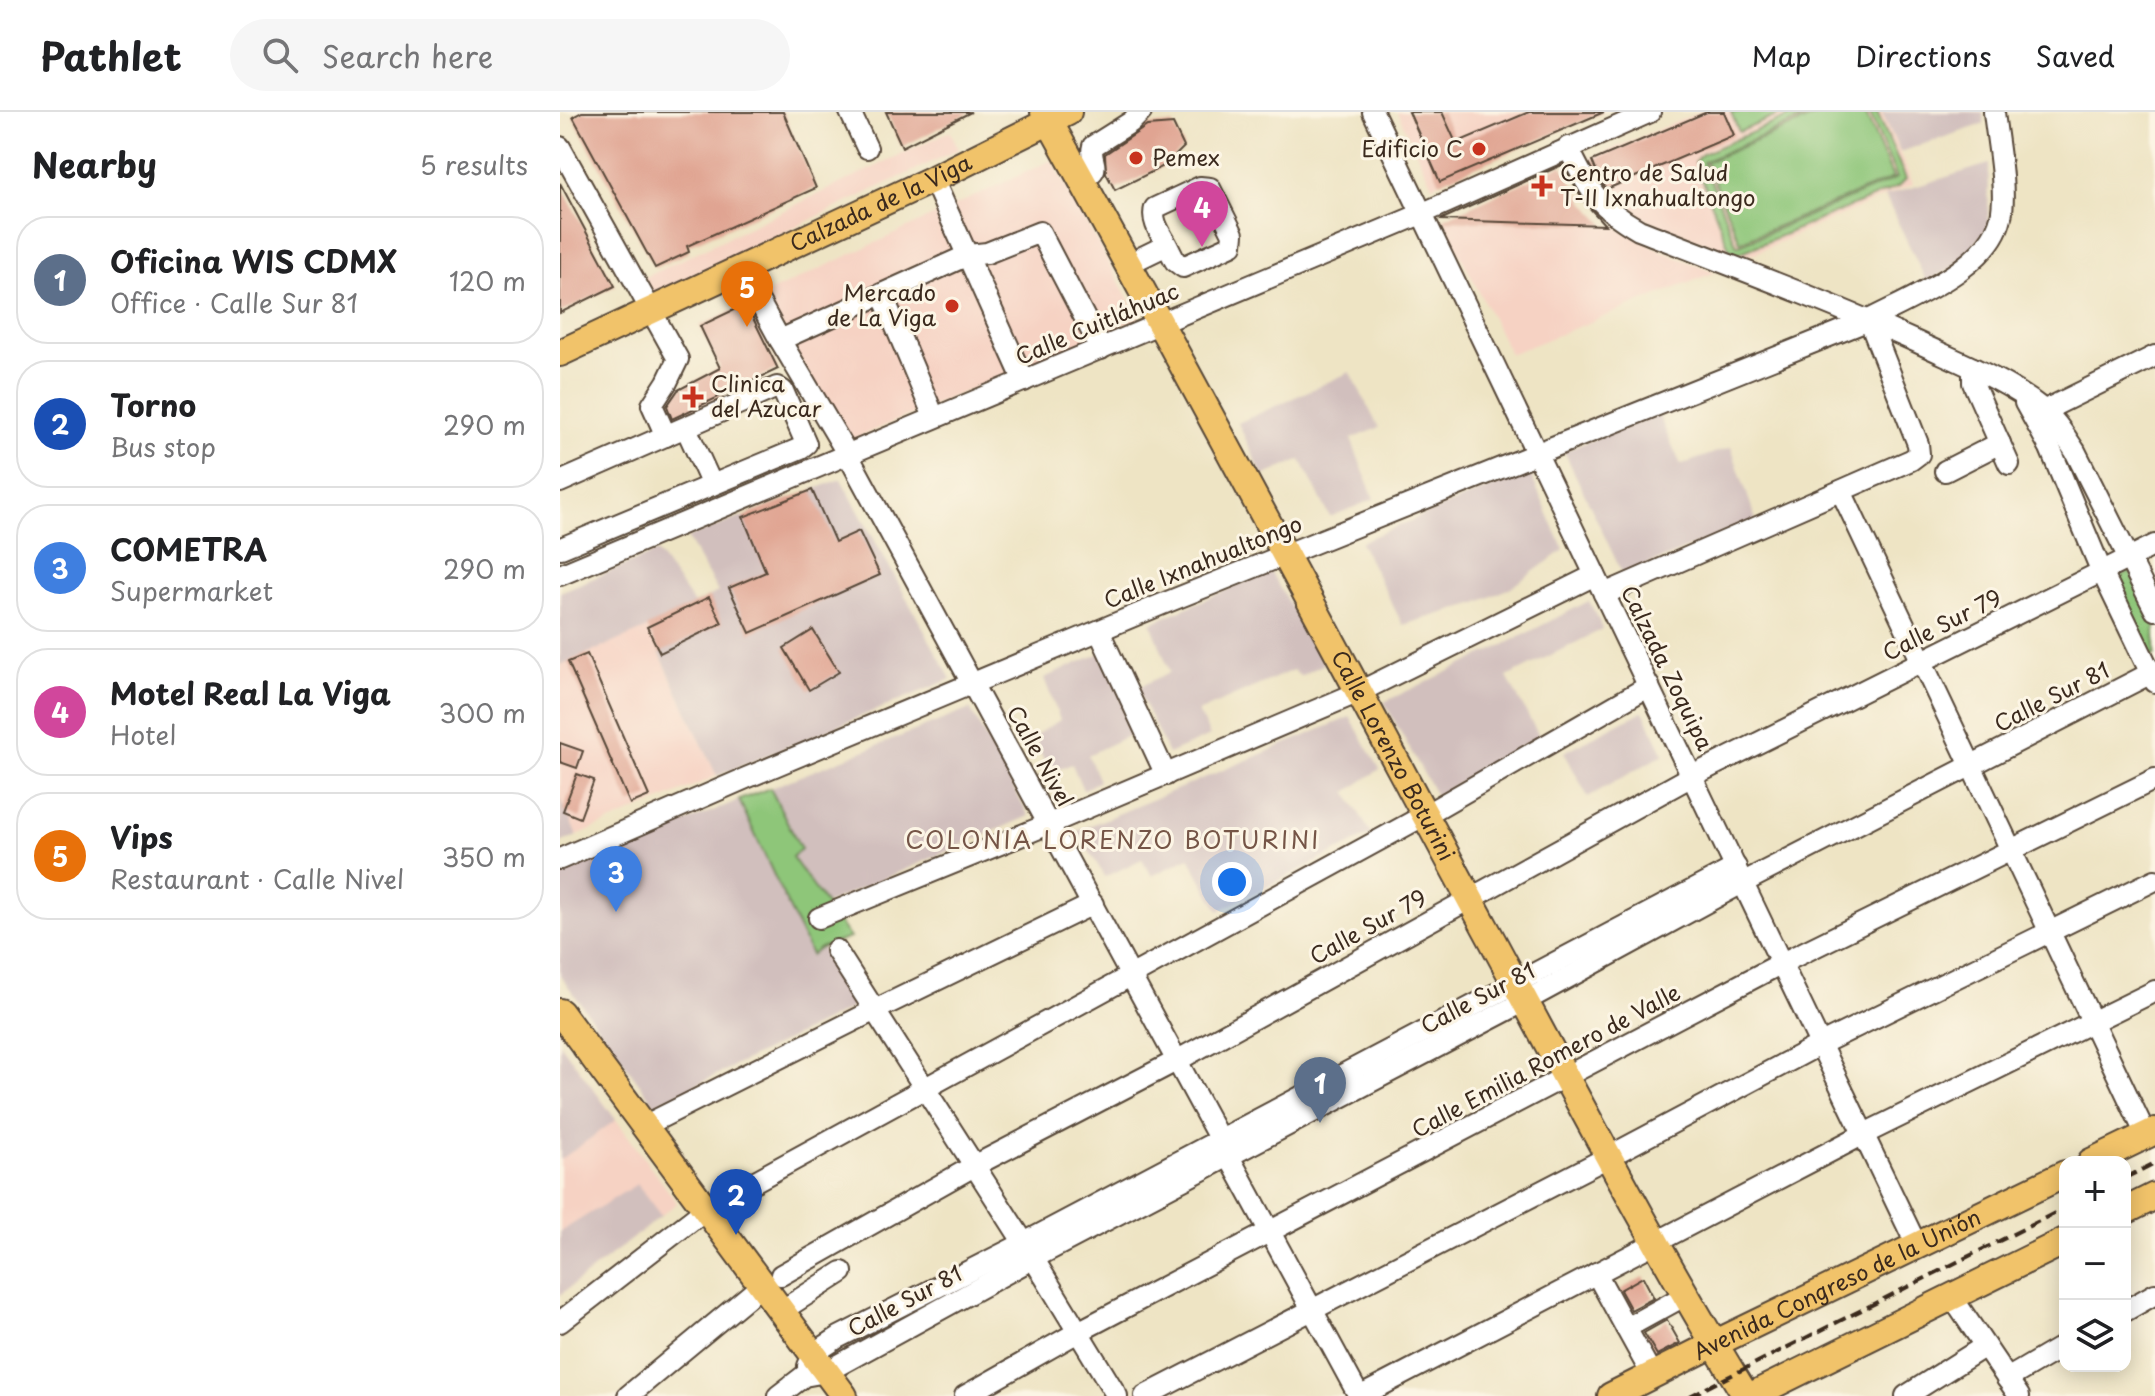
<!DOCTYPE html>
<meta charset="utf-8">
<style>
body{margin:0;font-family:"Playpen Sans",sans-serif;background:#f6f6f6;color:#202124}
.controls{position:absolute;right:24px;bottom:24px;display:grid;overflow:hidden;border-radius:16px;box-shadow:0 4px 20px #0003}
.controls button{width:72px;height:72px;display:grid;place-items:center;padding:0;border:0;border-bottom:2px solid #e0e0e0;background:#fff;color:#202124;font:40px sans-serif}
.you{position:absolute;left:672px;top:770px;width:28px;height:28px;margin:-20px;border:6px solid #fff;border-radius:50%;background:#1a73e8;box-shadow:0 0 0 12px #1a73e833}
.badge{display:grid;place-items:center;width:52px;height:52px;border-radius:50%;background:#b45309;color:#fff;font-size:26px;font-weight:700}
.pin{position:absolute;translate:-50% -66px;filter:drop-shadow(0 2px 4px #0008)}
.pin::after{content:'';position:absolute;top:42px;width:28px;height:24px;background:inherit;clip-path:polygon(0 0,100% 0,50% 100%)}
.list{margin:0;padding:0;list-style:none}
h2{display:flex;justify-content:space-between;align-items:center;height:104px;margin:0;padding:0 32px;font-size:34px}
h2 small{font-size:26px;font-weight:400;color:#757577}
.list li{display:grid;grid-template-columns:52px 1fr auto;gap:24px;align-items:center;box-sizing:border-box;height:128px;margin:0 16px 16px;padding:0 16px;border:2px solid #e0e0e0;border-radius:32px}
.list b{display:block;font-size:30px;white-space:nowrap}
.list p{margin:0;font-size:26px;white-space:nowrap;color:#757577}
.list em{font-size:26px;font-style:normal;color:#757577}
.icon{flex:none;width:44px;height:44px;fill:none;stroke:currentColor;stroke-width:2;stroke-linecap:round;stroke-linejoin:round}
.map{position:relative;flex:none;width:1595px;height:1284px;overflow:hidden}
header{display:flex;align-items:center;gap:48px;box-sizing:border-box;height:112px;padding:0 40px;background:#fff;border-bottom:2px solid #e0e0e0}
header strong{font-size:38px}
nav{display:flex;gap:44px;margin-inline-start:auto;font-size:28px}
.search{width:560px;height:72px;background:#f6f6f6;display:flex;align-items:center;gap:20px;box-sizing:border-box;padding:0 28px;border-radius:44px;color:#757577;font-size:30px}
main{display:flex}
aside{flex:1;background:#fff}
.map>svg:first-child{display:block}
.built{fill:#f6d2c3}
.industrial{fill:#d1bfbd}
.green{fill:#8ec679;stroke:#64784c;stroke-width:2}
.building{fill:#e0a492}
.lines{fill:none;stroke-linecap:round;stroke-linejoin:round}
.minor-casing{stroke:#564637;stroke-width:24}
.major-casing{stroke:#564637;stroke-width:30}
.minor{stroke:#fff;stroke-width:20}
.major{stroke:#f1c36a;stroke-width:26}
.rail{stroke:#3b2a1e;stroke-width:4;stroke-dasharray:12 6;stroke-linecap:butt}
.poi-dot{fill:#c8321e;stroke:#fcf5e5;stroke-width:3}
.labels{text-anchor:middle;stroke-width:6;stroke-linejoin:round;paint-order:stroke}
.poi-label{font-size:22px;fill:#3b2a1e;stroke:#fcf5e5;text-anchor:start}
.street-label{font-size:22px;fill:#3b2a1e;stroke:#fcf5e5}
.neighbourhood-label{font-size:24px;letter-spacing:2px;fill:#755547;stroke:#fcf5e5}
</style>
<header>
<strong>Pathlet</strong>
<div class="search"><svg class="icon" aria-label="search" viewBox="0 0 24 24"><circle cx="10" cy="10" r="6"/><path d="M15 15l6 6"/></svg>Search here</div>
<nav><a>Map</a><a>Directions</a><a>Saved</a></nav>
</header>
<main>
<aside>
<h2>Nearby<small>5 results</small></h2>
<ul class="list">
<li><span class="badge" style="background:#5c6f8a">1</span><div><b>Oficina WIS CDMX</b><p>Office · Calle Sur 81</p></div><em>120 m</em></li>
<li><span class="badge" style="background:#1a4fb4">2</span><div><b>Torno</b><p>Bus stop</p></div><em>290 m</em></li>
<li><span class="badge" style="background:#3f7fe0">3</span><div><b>COMETRA</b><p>Supermarket</p></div><em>290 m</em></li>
<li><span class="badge" style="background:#d1479c">4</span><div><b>Motel Real La Viga</b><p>Hotel</p></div><em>300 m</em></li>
<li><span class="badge" style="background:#e8710a">5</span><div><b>Vips</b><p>Restaurant · Calle Nivel</p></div><em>350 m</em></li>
</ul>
</aside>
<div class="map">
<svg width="1595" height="1284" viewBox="0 0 1595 1284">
<rect width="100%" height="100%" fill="#fcf5e5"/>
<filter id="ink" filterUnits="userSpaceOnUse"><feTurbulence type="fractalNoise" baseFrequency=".0125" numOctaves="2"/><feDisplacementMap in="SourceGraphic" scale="16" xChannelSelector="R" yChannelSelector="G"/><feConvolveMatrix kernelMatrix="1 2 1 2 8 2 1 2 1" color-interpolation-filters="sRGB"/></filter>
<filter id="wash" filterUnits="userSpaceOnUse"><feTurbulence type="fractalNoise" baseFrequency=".006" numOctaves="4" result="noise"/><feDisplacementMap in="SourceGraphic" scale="32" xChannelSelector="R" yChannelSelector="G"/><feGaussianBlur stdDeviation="1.8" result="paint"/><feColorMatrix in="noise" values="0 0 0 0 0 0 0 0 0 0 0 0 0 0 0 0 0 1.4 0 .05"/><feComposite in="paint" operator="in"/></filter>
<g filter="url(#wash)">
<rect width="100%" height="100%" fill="#eee4c4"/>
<g class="built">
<polygon points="837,0 1044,0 872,73"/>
<polygon points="1140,0 1322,0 1353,72 1183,146 1091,110 1061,94 1040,75 1022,50"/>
<polygon points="390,19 399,37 89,185 81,167"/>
<polygon points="492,48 579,206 286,330 204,183"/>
<polygon points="883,108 1055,114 1110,143 1156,160 950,242"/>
<polygon points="87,515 157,664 17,724 0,685 0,553"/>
<polygon points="0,931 117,1091 0,1183"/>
</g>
<g class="industrial">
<polygon points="1322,0 1423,0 1424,12 1340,40"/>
<polygon points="1429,52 1428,115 1402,150 1367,170 1325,84"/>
<polygon points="790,260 819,316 791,327 814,387 770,405 741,348 703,364 678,311"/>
<polygon points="1098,302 1121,353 1171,335 1196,408 1063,463 1004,339"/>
<polygon points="969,359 1004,438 950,476 917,491 843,513 800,430"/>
<polygon points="281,367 391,567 157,664 88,516 0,553 0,480 97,440 134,492 158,480 127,426"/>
<polygon points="710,459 764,552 740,564 733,558 638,600 650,624 608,642 577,576 610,560 591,511"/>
<polygon points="1029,489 1043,517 947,565 979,624 876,684 824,590 936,537"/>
<polygon points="543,540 578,619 528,643 539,669 523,678 512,652 489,661 474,624 500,608 484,566"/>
<polygon points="410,597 469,704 265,792 232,744 210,676"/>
<polygon points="1083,599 1104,642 1028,685 1004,640"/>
<polygon points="790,605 820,657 787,680 811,722 659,799 629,745 592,764 582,747 545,765 517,719"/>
<polygon points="0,685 17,724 0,731"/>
<polygon points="179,688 251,842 262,836 294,884 290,897 95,993 0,863 0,763"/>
<polygon points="0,931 56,1008 0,1048"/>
<polygon points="77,1072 101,1104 0,1183 0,1120"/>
</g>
<g class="green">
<polygon points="1171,0 1226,0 1179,20"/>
<polygon points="1239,0 1257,0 1143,50 1177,134 1337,66 1309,0 1317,0 1346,67 1338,75 1177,142 1169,136 1135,49 1142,42"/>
<polygon points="1265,0 1305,0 1333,66 1180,130 1146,50"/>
<polygon points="1570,459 1595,510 1595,543 1589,546 1551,468"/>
<polygon points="210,676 241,737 232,745 290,826 260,836 251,843 179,688"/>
</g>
<g id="blocks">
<g class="building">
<polygon points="22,0 223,0 256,76 127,134 129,140 95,156 13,5"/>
<polygon points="326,0 411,0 342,35"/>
<polygon points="849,0 882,0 896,31 969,0 1044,0 880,70"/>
<polygon points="1147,0 1164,0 1174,23 1047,77 1040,68 1032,49"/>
<polygon points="613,12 624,35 606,53 555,78 546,61 545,42 587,14"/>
<polygon points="1002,53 1025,91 1045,113 880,108"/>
<polygon points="0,71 55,174 0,201"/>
<polygon points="186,192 218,257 112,307 107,294 118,278 160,256 140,214"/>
<polygon points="252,378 275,430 299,419 320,463 190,521 169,476 206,460 183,405"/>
<polygon points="149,485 162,511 100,541 87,515"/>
<polygon points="253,518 279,560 249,578 224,536"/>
<polygon points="27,542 89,684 70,692 8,550"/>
<polygon points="0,631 23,639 17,656 0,650"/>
<polygon points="17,662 34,668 20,706 3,699"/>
<polygon points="1083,1165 1094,1186 1071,1198 1060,1178"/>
<polygon points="1107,1208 1120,1231 1097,1243 1084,1221"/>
</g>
</g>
</g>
<g filter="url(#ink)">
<use href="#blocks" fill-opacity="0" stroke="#564637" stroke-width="2"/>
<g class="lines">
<defs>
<g id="minor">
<polyline points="290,0 307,36"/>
<polyline points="813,0 1357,1134"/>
<polyline points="0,35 118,247 107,270 92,293 106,324"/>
<path d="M1008,35C1028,77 1037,94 1079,118C1172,154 1266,189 1357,230C1399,250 1444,267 1481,296C1495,307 1505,324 1515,339L1595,498"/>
<polyline points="373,67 464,269"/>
<path d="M521,68C546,55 528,52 533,34L571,10L581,0"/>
<path d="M568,152L607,133C601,122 591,109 595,96L640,75L650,76L673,122L672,133L623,155L615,149L607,133"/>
<polyline points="181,156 220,228 288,343 799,1284"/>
<polyline points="322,182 374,305"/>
<polyline points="220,228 408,143 427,141 480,120 541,237"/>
<polyline points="1413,256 1413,271 1449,352"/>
<polyline points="1465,291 1490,336 1541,458 1595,570"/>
<polyline points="1473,304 1595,244"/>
<polyline points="126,316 152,373"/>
<polyline points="1385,359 1440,331"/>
<polyline points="0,370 217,275 223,279 245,329 246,332 241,336 1,436"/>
<polyline points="1281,379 1586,1023"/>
<polyline points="0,463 861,102 1090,0"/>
<polyline points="1044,482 1351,348 1359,342 1358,332 1309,208"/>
<polyline points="539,519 606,663"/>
<path d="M0,747L186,666L600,493L1309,208C1351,186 1430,155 1441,105C1447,78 1437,28 1434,0"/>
<polyline points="259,806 489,712 799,580 1035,463"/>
<polyline points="276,838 464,1131 557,1284"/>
<polyline points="84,1014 313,899 533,792"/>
<polyline points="1036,1161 1066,1216"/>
<polyline points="221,1163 414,1054 618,948 1132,664 1595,433"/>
<polyline points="1392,1185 1459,1284"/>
<polyline points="221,1199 282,1160"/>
<polyline points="1565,1199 1595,1182"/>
<polyline points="0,1210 146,1097 166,1085 865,703 1089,574"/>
<polyline points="248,1254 253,1242 279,1225 464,1131 1176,755"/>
<polyline points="1092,1263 1066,1216 1126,1183"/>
<polyline points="1447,1267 1505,1233"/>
<polyline points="68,1284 202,1173"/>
<polyline points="218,1284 244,1264 266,1260 472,1147 965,889 1184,770 1595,559"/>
<polyline points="405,1284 518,1220 1222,851 1595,667"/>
<polyline points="585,1284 1050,1044 1261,932 1595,768"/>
<polyline points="801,1284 1304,1022 1595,879"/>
<polyline points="1346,1284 1425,1234"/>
</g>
<g id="major">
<path id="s1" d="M484,0C634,270 779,543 925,815C1010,972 1092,1132 1186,1284"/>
<path id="s2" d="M0,241L373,67L508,0"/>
<polyline points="0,900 284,1284"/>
<polyline points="1531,1050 1595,1019"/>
<polyline points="1565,1099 1595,1084"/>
<path id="s3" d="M1051,1284L1154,1232L1505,1062"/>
<polyline points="1191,1284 1505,1129"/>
</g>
</defs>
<use href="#minor" class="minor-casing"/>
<use href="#major" class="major-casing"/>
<use href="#minor" class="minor"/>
<use href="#major" class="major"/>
<g class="rail">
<polyline points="1565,1066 1595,1051"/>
<polyline points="1130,1284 1505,1096"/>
</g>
</g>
</g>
<g class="poi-dot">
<circle cx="919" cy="37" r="8"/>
<circle cx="576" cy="46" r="8"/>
<path d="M978 62h8v8h8v8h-8v8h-8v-8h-8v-8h8z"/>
<circle cx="392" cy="194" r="8"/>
<path d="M129 273h8v8h8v8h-8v8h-8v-8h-8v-8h8z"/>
</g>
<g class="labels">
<g class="poi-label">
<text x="903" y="45" text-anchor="end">Edificio C</text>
<text x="592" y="54">Pemex</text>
<text x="1000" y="69">Centro de Salud<tspan x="1000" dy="25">T-II Ixnahualtongo</tspan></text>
<text x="376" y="189" text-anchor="end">Mercado<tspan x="376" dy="25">de La Viga</tspan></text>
<text x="151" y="280">Clinica<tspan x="151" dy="25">del Azucar</tspan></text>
</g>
<g class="street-label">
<text dy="8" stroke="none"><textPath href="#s2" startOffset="354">Calzada de la Viga</textPath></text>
<text transform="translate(537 212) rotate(-23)" y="8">Calle Cuitláhuac</text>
<text transform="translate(643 450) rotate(-22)" y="8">Calle Ixnahualtongo</text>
<text transform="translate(1382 513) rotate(-27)" y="8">Calle Sur 79</text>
<text transform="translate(1107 556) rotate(64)" y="8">Calzada Zoquipa</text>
<text transform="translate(1492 585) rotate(-27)" y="8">Calle Sur 81</text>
<text dy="8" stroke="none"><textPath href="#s1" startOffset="732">Calle Lorenzo Boturini</textPath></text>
<text transform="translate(480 644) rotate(61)" y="8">Calle Nivel</text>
<text transform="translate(808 815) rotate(-29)" y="8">Calle Sur 79</text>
<text transform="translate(918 886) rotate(-28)" y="8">Calle Sur 81</text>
<text transform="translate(986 949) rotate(-28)" y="8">Calle Emilia Romero de Valle</text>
<text dy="8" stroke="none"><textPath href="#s3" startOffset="252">Avenida Congreso de la Unión</textPath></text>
<text transform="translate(345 1189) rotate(-28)" y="8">Calle Sur 81</text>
</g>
<g class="neighbourhood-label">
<text x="553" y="737">COLONIA LORENZO BOTURINI</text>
</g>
</g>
</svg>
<div class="controls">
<button>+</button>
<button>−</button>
<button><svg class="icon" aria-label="layers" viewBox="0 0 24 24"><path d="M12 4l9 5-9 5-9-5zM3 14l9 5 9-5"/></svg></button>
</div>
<div class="you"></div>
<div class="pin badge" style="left:760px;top:1011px;background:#5c6f8a">1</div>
<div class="pin badge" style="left:176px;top:1123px;background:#1a4fb4">2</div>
<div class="pin badge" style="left:56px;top:800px;background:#3f7fe0">3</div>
<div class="pin badge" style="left:642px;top:135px;background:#d1479c">4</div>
<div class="pin badge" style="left:187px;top:215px;background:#e8710a">5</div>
</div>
</main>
